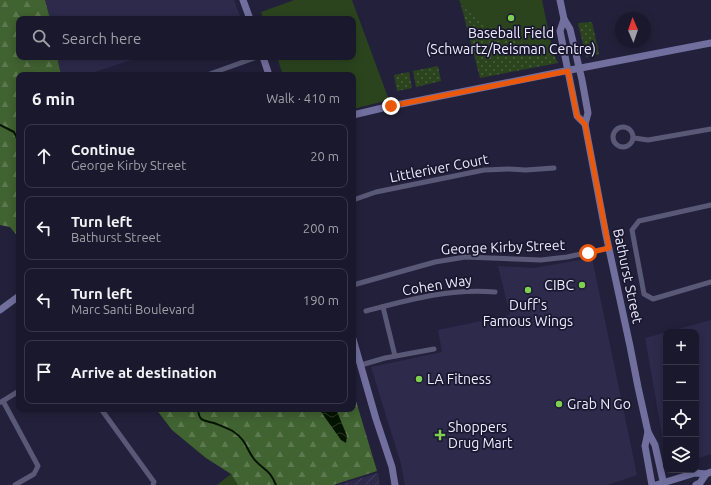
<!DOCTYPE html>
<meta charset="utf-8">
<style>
body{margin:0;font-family:Ubuntu,sans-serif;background:#232134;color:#f1f3f6}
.controls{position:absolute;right:12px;bottom:12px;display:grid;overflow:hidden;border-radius:8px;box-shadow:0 2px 10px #0003}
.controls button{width:36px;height:36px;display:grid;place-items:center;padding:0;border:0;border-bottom:1px solid #383748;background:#1a182c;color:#f1f3f6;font:20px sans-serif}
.compass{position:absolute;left:615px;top:12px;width:36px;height:36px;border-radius:50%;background:#1a182c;box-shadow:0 2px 10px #0003;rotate:358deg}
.stop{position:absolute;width:12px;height:12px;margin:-9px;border:3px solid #ea580c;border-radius:50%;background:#fff}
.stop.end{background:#ea580c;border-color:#fff;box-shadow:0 1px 4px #0008}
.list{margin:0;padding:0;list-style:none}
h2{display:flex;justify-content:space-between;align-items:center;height:52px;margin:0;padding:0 16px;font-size:17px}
h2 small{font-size:13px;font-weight:400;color:#9fa0a9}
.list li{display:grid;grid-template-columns:26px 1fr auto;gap:12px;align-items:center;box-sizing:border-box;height:64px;margin:0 8px 8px;padding:0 8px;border:1px solid #383748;border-radius:8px}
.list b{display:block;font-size:15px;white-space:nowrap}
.list p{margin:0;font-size:13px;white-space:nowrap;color:#9fa0a9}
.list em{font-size:13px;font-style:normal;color:#9fa0a9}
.icon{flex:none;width:22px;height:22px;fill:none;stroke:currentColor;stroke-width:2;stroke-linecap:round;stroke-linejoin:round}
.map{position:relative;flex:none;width:711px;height:485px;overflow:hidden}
.search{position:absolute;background:#1a182c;box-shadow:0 2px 10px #0003;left:16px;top:16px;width:340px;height:44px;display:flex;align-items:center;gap:10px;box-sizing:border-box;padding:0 14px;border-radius:8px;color:#9fa0a9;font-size:15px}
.panel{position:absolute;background:#1a182c;box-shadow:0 2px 10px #0003;left:16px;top:72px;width:340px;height:340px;border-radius:8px}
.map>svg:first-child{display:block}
.built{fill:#2d2a4b}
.industrial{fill:url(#industrial-furrows)}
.grass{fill:#2b441e}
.forest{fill:url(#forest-firs)}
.park{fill:url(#park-dots)}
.water{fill:url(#water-waves)}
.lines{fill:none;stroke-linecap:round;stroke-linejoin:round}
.stream{stroke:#051400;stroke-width:2}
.street{stroke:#595876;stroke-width:5}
.secondary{stroke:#716f9e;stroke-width:7}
.route{stroke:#ea580c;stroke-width:5}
.poi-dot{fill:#7fd052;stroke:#1a1730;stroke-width:1.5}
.labels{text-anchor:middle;stroke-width:3.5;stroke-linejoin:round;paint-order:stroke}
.poi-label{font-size:14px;fill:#ededff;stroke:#1a1730;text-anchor:start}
.street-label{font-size:14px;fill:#ededff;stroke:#1a1730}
</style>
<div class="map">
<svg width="711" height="485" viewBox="0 0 711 485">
<defs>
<pattern id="industrial-furrows" width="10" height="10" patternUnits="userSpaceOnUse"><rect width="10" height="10" fill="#2d2a4b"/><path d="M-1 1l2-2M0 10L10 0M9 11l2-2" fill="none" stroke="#423f5d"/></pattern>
<pattern id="forest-firs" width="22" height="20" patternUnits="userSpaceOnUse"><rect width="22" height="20" fill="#416231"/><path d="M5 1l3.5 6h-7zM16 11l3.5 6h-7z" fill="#5d7950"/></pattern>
<pattern id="park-dots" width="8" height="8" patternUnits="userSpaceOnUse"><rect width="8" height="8" fill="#2b441e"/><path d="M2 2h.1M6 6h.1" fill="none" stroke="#4a5f40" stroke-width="1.8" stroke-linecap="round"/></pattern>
<pattern id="water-waves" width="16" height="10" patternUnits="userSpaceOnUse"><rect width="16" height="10" fill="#051400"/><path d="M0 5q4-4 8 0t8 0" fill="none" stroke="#2a3626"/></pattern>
</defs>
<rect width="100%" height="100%" fill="#23203b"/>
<g class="built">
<polygon points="45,0 234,0 241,19 50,19"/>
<polygon points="57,57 140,57 86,75 61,75"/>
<polygon points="592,258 637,475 608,485 405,485 401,464 371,367 442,352 438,330 510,315 498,266 533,268"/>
<polygon points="711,320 711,454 696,459 696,332 666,332 666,456 645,338"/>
</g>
<polygon class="industrial" points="378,473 380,485 338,485"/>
<g class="grass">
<polygon points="294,0 352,0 389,100 353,109 353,75 283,75 277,57 353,57 353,19 263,19 261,12"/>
<polygon points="459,0 542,0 553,53 490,31 461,5"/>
<polygon points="231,474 238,485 217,485"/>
</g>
<g class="forest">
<polygon points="0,0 45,0 50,19 19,19 19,57 57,57 61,75 19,75 19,238 10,227 0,225"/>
<polygon points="353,391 377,471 333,485 238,485 231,474 206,458 172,430 156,409 353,409"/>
</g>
<g class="park">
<polygon points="461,5 495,33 553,53 558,63 480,78"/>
<polygon points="592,22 599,54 586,57 578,23"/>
<polygon points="438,66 441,81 416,87 413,71"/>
<polygon points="409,72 412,88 397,91 394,75"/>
</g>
<polygon class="water" points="319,409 336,409 347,436 346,443 341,440"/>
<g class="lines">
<g class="stream">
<polyline points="0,125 14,132 19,142"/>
<path d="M198,409C199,422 204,420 214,423C219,425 230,429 234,432C247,441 246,449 254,459C263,470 270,469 276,485"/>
</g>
<g class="street">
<polyline points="207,75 257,57"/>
<circle cx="623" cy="137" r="10"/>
<polyline points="634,138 648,140 711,129"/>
<polyline points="353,200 376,192 484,170 509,169 526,170 554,168"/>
<polyline points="711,205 639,221 632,230 644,294 653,299 711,282"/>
<polyline points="353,285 435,262 465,257 541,260 567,257 609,248"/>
<polyline points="383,307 395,356"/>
<path d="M366,311C408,300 450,288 495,292"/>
<polyline points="361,365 385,358 434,349"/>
<polyline points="3,401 38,466 34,474 15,485"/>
<polyline points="1,402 19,391"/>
<polyline points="101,409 154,482 153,485"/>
</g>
<g class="secondary">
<polyline points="243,0 250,19"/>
<polyline points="560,0 564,19 570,29 582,80 588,113 585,124 606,235 630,346 638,387 648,432 655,445 664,485"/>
<polyline points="564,19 560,31 577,116 585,124"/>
<polyline points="263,57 269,75"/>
<polyline points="353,115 391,106 560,72 711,43"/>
<polyline points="0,310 19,296"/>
<polyline points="353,339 376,419 392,467 395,485"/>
<polyline points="648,432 645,446 652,485"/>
<polyline points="656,485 695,473 706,474 711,472"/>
<polyline points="696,485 700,483 706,474"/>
</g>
</g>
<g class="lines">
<polyline class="route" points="391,106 568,71 577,116 585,124 609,248 588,253"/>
</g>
<g class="poi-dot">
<circle cx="511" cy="18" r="4"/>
<circle cx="582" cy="285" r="4"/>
<circle cx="528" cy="290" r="4"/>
<circle cx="419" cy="379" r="4"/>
<circle cx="559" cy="404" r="4"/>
<path d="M438 429h4v4h4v4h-4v4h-4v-4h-4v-4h4z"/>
</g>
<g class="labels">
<g class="poi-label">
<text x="511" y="38" text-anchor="middle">Baseball Field<tspan x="511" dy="16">(Schwartz/Reisman Centre)</tspan></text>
<text x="574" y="290" text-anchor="end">CIBC</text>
<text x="528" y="310" text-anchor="middle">Duff's<tspan x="528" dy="16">Famous Wings</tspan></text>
<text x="427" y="384">LA Fitness</text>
<text x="567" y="409">Grab N Go</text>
<text x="448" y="432">Shoppers<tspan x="448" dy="16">Drug Mart</tspan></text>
</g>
<g class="street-label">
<text transform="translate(439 168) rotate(-11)" y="5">Littleriver Court</text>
<text transform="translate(503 247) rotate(-2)" y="5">George Kirby Street</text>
<text transform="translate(628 276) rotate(78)" y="5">Bathurst Street</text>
<text transform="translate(437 285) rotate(-9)" y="5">Cohen Way</text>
</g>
</g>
</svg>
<div class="controls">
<button>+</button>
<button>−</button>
<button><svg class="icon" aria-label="locate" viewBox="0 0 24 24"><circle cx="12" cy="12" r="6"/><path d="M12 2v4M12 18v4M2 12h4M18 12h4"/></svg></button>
<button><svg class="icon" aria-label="layers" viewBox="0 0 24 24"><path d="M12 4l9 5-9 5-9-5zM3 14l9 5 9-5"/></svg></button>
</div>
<svg class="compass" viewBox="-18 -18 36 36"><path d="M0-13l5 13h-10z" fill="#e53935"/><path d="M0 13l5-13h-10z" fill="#9fa0a9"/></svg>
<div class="stop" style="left:588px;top:253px"></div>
<div class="stop end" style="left:391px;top:106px"></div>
<div class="search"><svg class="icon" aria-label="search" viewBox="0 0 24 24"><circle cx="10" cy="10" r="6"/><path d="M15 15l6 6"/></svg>Search here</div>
<section class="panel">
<h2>6 min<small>Walk · 410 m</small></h2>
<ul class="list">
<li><svg class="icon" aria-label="ahead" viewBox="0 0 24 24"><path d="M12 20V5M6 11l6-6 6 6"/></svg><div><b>Continue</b><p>George Kirby Street</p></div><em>20 m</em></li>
<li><svg class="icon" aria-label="left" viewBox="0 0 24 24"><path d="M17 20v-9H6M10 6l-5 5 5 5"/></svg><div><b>Turn left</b><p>Bathurst Street</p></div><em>200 m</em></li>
<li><svg class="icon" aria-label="left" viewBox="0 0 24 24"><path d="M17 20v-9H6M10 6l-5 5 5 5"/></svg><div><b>Turn left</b><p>Marc Santi Boulevard</p></div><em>190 m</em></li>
<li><svg class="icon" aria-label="arrive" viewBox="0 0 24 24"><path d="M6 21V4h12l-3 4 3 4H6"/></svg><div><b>Arrive at destination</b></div></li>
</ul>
</section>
</div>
